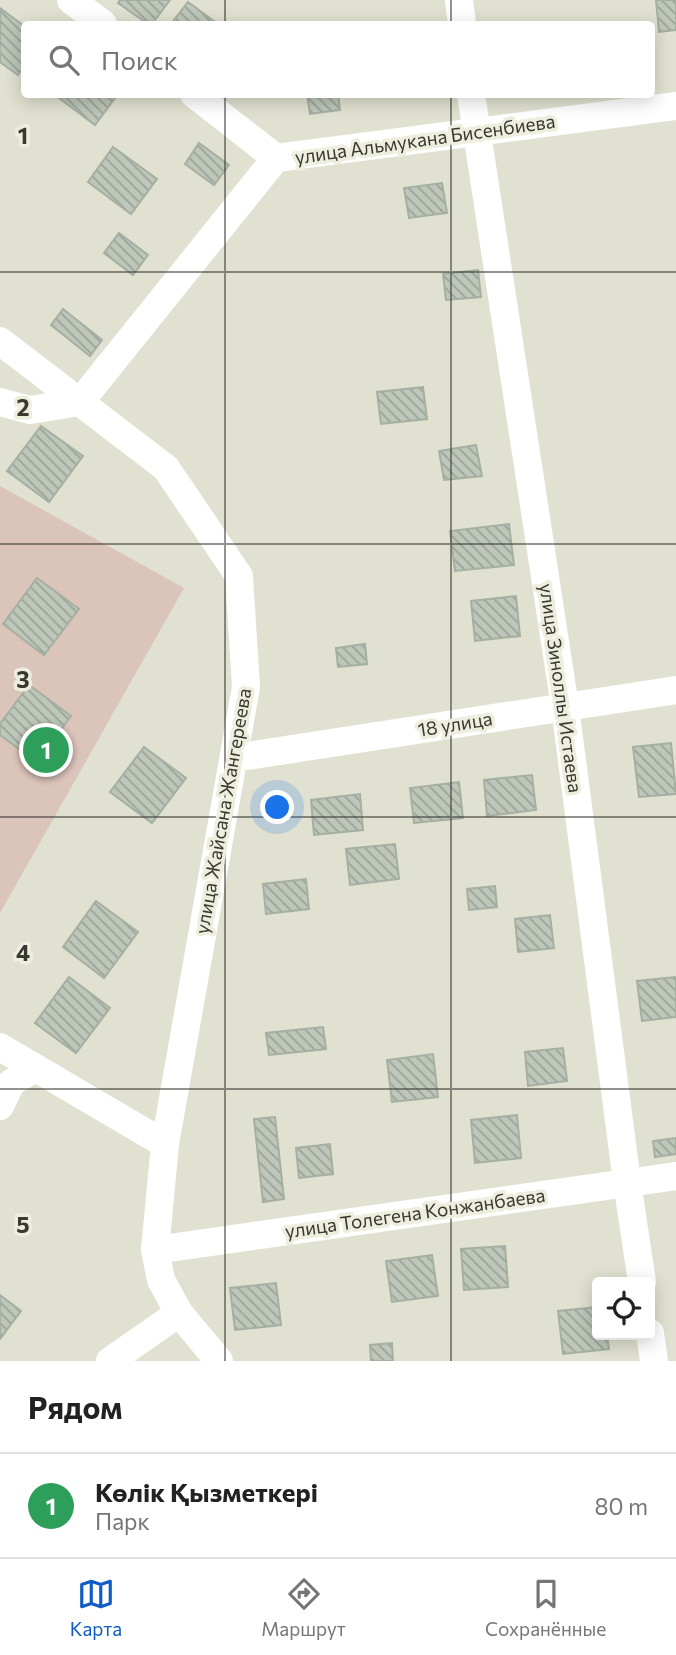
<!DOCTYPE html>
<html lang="ru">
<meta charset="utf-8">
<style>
body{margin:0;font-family:Commissioner,sans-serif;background:#f2f2f2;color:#222}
.controls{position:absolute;right:21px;bottom:21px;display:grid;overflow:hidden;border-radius:7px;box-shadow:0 4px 18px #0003}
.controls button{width:63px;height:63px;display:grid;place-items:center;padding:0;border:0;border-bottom:2px solid #e0e0e0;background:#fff;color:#222;font:35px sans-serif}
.you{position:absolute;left:278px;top:808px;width:24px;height:24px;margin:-18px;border:5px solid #fff;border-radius:50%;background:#1a73e8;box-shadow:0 0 0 10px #1a73e833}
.badge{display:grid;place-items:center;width:46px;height:46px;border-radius:50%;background:#105cc6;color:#fff;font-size:23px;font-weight:700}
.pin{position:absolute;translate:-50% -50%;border:4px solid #fff;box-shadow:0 2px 7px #0006}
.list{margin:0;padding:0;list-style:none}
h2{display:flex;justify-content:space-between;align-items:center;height:91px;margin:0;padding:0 28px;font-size:30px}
h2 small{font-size:23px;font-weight:400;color:#767676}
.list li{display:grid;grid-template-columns:46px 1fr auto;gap:21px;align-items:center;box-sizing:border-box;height:105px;padding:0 28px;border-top:2px solid #e0e0e0}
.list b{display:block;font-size:26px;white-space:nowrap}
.list p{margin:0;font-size:23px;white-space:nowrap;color:#767676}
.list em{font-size:23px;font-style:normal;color:#767676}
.icon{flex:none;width:38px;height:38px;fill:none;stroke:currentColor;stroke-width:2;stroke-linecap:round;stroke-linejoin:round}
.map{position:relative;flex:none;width:676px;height:1361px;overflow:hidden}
.search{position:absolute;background:#fff;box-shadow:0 4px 18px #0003;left:21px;right:21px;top:21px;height:77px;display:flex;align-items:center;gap:18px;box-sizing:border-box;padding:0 24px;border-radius:7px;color:#767676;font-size:26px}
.sheet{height:196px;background:#fff}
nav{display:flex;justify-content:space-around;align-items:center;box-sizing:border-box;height:98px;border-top:2px solid #e0e0e0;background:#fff;font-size:19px;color:#767676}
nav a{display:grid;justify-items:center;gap:4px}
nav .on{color:#105cc6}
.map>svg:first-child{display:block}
.green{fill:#dbc4ba}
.building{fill:url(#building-back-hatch);stroke:#a5afa2;stroke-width:2}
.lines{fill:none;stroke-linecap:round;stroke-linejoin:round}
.minor{stroke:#fff;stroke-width:28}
.grid{fill:none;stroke:#393933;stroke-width:2;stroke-opacity:0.55}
.labels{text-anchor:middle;stroke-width:7;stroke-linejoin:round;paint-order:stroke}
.street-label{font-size:19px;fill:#393933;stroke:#eeeede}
.grid-label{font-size:23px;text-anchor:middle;font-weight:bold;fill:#393933;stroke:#eeeede;stroke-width:7;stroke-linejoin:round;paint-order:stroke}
</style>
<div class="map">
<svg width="676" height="1361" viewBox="0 0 676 1361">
<defs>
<pattern id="building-back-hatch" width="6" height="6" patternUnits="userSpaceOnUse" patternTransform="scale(1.75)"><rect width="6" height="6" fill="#bec7ba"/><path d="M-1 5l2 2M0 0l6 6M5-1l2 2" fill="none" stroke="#9ba398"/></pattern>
</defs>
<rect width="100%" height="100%" fill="#e1e1d1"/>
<polygon class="green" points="0,486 184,588 0,913"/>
<g class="building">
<polygon points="120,0 170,0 152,24 148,24 118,3"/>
<polygon points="656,0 676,0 676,30 659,32"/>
<polygon points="188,2 218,24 171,24"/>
<polygon points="0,8 24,26 24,66 18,75 0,62"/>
<polygon points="61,94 118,94 95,125 59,98"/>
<polygon points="307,94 338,94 340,110 310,114"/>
<polygon points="199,143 229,165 214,185 185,164"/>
<polygon points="113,147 157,179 131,214 88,182"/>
<polygon points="442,183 447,213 409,218 404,188"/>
<polygon points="119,233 148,255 133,275 104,253"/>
<polygon points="478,270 481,297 446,300 443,274"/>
<polygon points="63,309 102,340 90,356 51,325"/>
<polygon points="423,387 427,419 381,424 377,392"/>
<polygon points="41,426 83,456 49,502 7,471"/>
<polygon points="476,445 482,476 444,480 439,451"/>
<polygon points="509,524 514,565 455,571 450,531"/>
<polygon points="37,578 79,609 44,655 3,624"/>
<polygon points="516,596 520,636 475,641 471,601"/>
<polygon points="365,644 367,664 338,667 336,648"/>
<polygon points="29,685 71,716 37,762 0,735 0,724"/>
<polygon points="671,743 676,794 639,797 633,747"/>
<polygon points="144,747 186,778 152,823 110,792"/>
<polygon points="532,775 536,810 487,816 484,780"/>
<polygon points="459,782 463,818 414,823 410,788"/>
<polygon points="360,794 363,830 314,835 311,800"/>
<polygon points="395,844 399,879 350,885 346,849"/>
<polygon points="306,879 309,909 266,914 263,884"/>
<polygon points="495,886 497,907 469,910 467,889"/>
<polygon points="96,901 138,932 104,978 63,947"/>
<polygon points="550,915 554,948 518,952 515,919"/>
<polygon points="69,977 110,1008 76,1053 35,1023"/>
<polygon points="676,977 676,1017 642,1021 637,981"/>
<polygon points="323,1027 326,1049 269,1055 266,1033"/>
<polygon points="563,1048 567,1081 528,1086 525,1052"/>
<polygon points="433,1054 438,1097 392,1102 387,1060"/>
<polygon points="517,1115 521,1158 475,1163 471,1120"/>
<polygon points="275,1117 284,1199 263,1202 254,1119"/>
<polygon points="676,1138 676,1154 655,1157 653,1141"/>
<polygon points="330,1144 333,1174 299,1178 296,1148"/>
<polygon points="505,1246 508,1287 464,1290 461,1249"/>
<polygon points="432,1255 438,1296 392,1302 386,1261"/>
<polygon points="276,1283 281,1325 235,1330 230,1288"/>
<polygon points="0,1295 21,1311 0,1339"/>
<polygon points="597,1307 597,1335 607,1335 609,1349 563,1354 558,1311"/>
<polygon points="392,1343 393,1361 371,1361 370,1345"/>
</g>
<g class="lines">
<g class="minor">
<polyline points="71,0 103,24"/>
<polyline points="459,0 462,24"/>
<polyline points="194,94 276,158"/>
<polyline points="471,94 565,707 627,1182 642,1282"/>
<polyline points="0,341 166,468 239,576 246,687 165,1144 155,1250 161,1280 179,1313 219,1361"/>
<polyline points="0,402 30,410 80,402 276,158 676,106"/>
<polyline points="234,758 676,690"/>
<polyline points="0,1047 165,1144"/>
<polyline points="0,1106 11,1083 35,1068"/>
<polyline points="155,1250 676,1176"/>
<polyline points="650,1333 654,1361"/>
<polyline points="110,1361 179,1313"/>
</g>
</g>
<path class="grid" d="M225,0V24M451,0V24M225,94V1361M451,94V1361M0,272H676M0,544H676M0,817H676M0,1089H676"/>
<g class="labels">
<g class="street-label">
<text transform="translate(425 139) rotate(-8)" y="7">улица Альмукана Бисенбиева</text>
<text transform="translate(561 688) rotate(82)" y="7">улица Зиноллы Истаева</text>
<text transform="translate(455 724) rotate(-9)" y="7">18 улица</text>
<text transform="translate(223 811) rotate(-80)" y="7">улица Жайсана Жангереева</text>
<text transform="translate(415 1213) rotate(-8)" y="7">улица Толегена Конжанбаева</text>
</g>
</g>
<g class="grid-label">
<text x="23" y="144">1</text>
<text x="23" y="416">2</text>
<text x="23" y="688">3</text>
<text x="23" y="961">4</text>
<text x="23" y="1233">5</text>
</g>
</svg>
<div class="controls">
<button><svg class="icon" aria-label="locate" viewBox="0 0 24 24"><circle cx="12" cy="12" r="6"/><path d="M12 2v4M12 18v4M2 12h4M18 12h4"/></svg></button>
</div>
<div class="you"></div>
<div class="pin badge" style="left:46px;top:750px;background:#2e9e5b">1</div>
<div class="search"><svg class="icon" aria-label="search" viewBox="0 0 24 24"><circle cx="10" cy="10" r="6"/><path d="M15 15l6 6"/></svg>Поиск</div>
</div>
<section class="sheet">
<h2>Рядом<small></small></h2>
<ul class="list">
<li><span class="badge" style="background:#2e9e5b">1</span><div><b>Көлік Қызметкері</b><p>Парк</p></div><em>80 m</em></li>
</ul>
</section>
<nav>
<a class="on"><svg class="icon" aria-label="map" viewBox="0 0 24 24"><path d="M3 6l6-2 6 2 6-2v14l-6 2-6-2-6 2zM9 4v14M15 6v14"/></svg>Карта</a>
<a><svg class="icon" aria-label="directions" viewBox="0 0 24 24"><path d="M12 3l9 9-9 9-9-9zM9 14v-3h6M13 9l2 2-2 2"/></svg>Маршрут</a>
<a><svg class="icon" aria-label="saved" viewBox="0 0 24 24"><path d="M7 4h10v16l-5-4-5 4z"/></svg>Сохранённые</a>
</nav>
